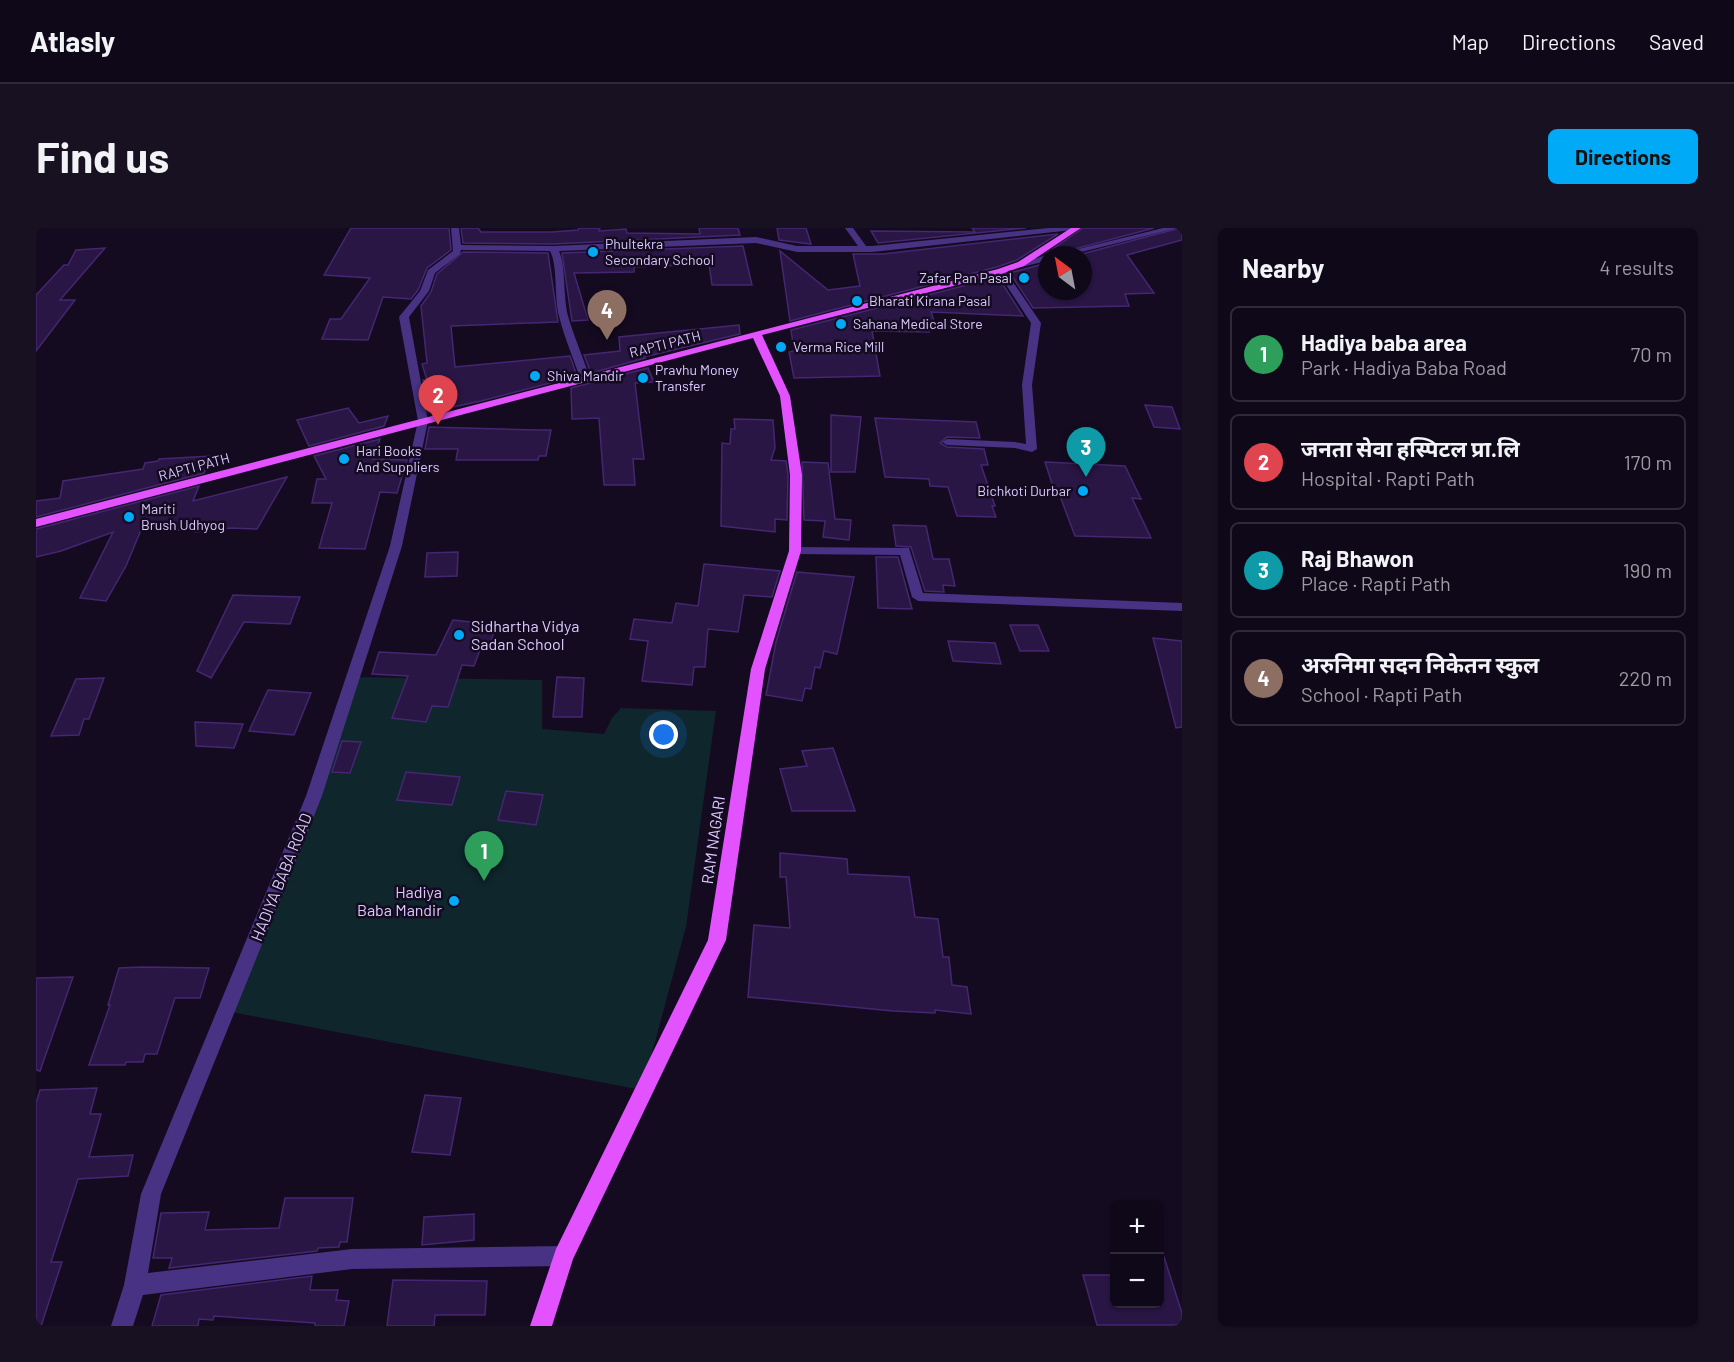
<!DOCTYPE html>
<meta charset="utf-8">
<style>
body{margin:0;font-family:Barlow,"Noto Sans Devanagari",sans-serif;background:#181122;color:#f1f3f6}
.controls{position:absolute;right:18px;bottom:18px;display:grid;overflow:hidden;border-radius:9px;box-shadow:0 2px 4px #0004}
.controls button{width:54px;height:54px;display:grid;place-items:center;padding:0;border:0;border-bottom:2px solid #2f2938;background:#0f0819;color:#f1f3f6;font:30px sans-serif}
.compass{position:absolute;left:1002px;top:18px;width:54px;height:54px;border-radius:50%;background:#0f0819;box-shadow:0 2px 4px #0004;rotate:328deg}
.you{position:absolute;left:628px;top:507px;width:21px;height:21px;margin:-15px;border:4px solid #fff;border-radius:50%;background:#1a73e8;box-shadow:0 0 0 9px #1a73e833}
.badge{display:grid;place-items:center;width:39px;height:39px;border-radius:50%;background:#00aaf6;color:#fff;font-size:20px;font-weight:700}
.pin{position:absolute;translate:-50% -50px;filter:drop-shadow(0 2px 3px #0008)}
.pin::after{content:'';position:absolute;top:32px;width:21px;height:18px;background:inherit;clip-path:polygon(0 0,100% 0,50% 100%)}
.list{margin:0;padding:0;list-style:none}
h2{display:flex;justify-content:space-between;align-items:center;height:78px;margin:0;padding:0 24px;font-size:26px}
h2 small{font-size:20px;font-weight:400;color:#9b9aa2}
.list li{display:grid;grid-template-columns:39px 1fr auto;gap:18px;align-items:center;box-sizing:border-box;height:96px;margin:0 12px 12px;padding:0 12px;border:2px solid #2f2938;border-radius:9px}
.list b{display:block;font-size:22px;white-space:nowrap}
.list p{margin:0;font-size:20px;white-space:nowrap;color:#9b9aa2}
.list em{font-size:20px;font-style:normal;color:#9b9aa2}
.map{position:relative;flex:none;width:1146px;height:1098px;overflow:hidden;border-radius:9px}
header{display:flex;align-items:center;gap:36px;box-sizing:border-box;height:84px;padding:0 30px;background:#0f0819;border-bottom:2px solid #2f2938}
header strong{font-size:28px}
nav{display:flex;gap:33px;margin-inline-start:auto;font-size:21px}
.intro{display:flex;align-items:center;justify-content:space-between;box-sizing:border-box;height:144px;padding:0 36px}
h1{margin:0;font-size:42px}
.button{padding:15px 27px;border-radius:9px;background:#00aaf6;color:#111;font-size:21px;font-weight:700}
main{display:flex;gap:36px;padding:0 36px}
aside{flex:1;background:#0f0819;border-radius:9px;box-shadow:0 2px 4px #0004}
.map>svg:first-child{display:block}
.green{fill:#0e262c}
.building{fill:#291644;stroke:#452671;stroke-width:1.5}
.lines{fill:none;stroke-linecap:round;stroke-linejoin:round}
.minor{fill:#473284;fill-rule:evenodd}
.major{fill:#e352ff;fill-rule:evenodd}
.poi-dot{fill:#00aaf6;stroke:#140b21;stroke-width:2}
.labels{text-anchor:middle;stroke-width:5;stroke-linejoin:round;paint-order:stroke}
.far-poi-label{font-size:14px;fill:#dccbff;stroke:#140b21;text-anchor:start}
.far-street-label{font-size:14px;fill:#dccbff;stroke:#140b21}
.poi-label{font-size:16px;fill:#dccbff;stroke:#140b21;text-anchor:start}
.street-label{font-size:16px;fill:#dccbff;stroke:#140b21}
</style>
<header>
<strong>Atlasly</strong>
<nav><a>Map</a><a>Directions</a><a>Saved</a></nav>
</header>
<div class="intro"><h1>Find us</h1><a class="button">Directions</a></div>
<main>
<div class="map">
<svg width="1146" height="1098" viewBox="0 0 1146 1098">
<rect width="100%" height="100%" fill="#140b21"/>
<polygon class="green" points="317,449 506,452 506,501 568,506 576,490 585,480 680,483 650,699 606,862 190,783"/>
<g class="building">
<polygon points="315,0 413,0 415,22 391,40 382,62 375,71 347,69 332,112 286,111 294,91 305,91 334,50 288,47"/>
<polygon points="425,0 442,0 445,4 516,4 542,2 543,0 564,0 563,3 590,1 591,5 664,6 663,0 702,0 704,7 517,16 427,15"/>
<polygon points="741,0 770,0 775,16 743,12"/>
<polygon points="936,0 990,0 842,15 835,3 939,4"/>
<polygon points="1047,0 1118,0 1016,27 1011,25"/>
<polygon points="1144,0 1146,0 1146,12 1091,27 1118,65 1089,66 1093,78 997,80 974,45 1011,35 1011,63 1047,63 1047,27 1042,27"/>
<polygon points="1022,6 981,32 961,39 754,93 744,23 792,62 824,58 817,26 847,26"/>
<polygon points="707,18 716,57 676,57 673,36 598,39 598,44 538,45 552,92 536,93 526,25"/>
<polygon points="69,20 24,72 39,72 0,123 0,67 28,37 32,37 40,22"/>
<polygon points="427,24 512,25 522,94 415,98 419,139 534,128 541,148 445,173 393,184 387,152 391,152 386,136 391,135 385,78 395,64 401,46"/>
<polygon points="962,49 987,88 895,84 898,93 889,93 893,104 836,103 844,148 758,150 753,124 758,123 755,102"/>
<polygon points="703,97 704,106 608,129 609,130 555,145 548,127 584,123 583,109"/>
<polygon points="612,140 618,154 599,155 608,231 597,231 599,257 568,257 563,190 536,191 535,160"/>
<polygon points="1109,177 1136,179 1144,201 1118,199"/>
<polygon points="312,180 323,195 352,188 348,198 273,218 261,192"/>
<polygon points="795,187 825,189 819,244 795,244"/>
<polygon points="839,190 940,194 944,210 911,209 904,215 911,219 948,221 952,237 945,237 959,278 956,278 960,289 921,288 912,259 894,258 893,251 849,249"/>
<polygon points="698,191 737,192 739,220 735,232 750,233 752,247 751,292 739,291 739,304 685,298 686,215 694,216 695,201 699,201"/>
<polygon points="393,199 501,202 515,202 510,228 503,228 502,232 420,232 422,221 389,221"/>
<polygon points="344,211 337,231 371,232 361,265 344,264 329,321 283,320 296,275 276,275 281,251 290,251 278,228"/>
<polygon points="175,228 168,245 0,289 0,273 24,270 27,253 107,241 109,235 122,233 123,231"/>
<polygon points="766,234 792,235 799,291 815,292 813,312 787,309 789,293 768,292"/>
<polygon points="1009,234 1089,238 1105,271 1096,270 1115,310 1039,308 1024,268 1020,268"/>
<polygon points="251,249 221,301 195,300 159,304 160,302 105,302 90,338 70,373 44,370 77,304 25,323 0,329 0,301 163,258 157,273"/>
<polygon points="857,297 890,298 897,331 913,331 919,358 907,357 908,364 889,363 875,319 860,318"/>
<polygon points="422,324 421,348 389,349 391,325"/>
<polygon points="840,329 862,329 876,381 842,380"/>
<polygon points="668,336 744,343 736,369 708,367 702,404 672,401 669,439 658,439 656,457 606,453 612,413 594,411 598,391 636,395 640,375 662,378"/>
<polygon points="761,344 818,349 801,426 788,423 784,440 779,439 775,461 769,460 766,473 730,467 740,414"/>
<polygon points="197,367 264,369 254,396 208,394 175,450 161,443"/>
<polygon points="417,392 461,397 451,423 444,422 438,438 426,437 412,479 396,478 390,494 356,490 372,448 336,446 343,424 400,427"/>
<polygon points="974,397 1002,397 1013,423 984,423"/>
<polygon points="1117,410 1146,413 1146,499 1140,500"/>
<polygon points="912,413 959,415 965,436 917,433"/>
<polygon points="521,449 548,450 546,489 517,489"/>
<polygon points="68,450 53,491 48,491 43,507 15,508 40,451"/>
<polygon points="232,462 275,465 258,507 213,503"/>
<polygon points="159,494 207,496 198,520 160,518"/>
<polygon points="306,513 325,514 314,545 296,544"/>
<polygon points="797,520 819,583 756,583 744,541 771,538 766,523"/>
<polygon points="370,544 424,549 416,577 361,572"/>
<polygon points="470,563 507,567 500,597 462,592"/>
<polygon points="744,625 811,631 812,646 873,649 879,689 902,691 907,729 913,729 916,757 931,759 935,786 899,782 899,785 857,783 712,769 718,697 754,700 750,649 744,649"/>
<polygon points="106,739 173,740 164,770 139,770 121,826 109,826 107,834 90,834 89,837 53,837 74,777 72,777 83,740"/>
<polygon points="37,749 4,843 0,842 0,750"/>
<polygon points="61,860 54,886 65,886 53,929 97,927 92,948 42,951 15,1034 26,1034 5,1098 0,1098 0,875 4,862"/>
<polygon points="389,867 425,870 414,927 376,924"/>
<polygon points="249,970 317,970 311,1014 304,1014 303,1019 282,1020 281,1023 133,1040 136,1030 117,1030 125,985 173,984 169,1002 243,1000"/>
<polygon points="438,986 438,1012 386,1017 388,989"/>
<polygon points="1128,1029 1146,1085 1146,1097 1061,1097 1047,1047 1078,1047 1078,1076 1124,1076 1124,1030"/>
<polygon points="276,1048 274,1062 302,1062 300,1072 313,1073 308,1098 279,1098 279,1095 178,1088 177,1092 163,1091 162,1098 116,1098 125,1067"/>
<polygon points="357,1052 451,1053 449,1087 399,1087 398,1098 351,1098"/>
</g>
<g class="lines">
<g class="minor">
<path d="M415,0H423L425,17L517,18L720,9L761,18H822L809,0H817L830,18H836L1012,0H1040L1036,2L836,24H761L720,15L523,23C530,38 527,69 532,88C538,109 547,129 554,150L549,153L544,150C537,129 528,109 523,88C518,69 522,38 514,23L425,22L424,26L399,45L393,63L373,89L392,193L366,318L286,568L125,966L112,1045L316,1021L527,1018L534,1021L537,1028L534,1035L527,1038L316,1041L107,1067L97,1098H75L88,1057L105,966L270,568L354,318L382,193L363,89L384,63L392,42L417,23Z"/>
<polygon points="1127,0 1142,0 1033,27 1018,27"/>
<polygon points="1011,27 1011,33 985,39 981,36"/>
<polygon points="965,40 968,41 1005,95 996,157 1001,221 996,224 979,220 911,217 906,214 911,211 979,214 990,216 986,157 995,95 961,43"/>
<polygon points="759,319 873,320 887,365 1146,375 1146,383 882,373 876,369 864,327 755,326 753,323"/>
</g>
<polygon class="major" points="1035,0 1045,0 988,38 968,45 726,107 754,168 766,247 765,323 729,441 690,712 537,1031 516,1098 494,1098 520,1021 672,712 715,441 753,323 754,247 744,168 717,110 0,299 0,291 962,41 982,34"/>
</g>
<g class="poi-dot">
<circle cx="557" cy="24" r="6"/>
<circle cx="988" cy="50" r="6"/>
<circle cx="821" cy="73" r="6"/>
<circle cx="805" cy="96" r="6"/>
<circle cx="745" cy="119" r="6"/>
<circle cx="499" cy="148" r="6"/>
<circle cx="607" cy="150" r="6"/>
<circle cx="308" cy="231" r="6"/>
<circle cx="1047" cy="263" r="6"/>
<circle cx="93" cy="289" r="6"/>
<circle cx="423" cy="407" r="6"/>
<circle cx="418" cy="673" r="6"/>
</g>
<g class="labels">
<g class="far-poi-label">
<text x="569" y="21">Phultekra<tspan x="569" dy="16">Secondary School</tspan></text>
<text x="976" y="55" text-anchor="end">Zafar Pan Pasal</text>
<text x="833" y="78">Bharati Kirana Pasal</text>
<text x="817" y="101">Sahana Medical Store</text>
<text x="757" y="124">Verma Rice Mill</text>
<text x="619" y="147">Pravhu Money<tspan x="619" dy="16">Transfer</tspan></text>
<text x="511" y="153">Shiva Mandir</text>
<text x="320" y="228">Hari Books<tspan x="320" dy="16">And Suppliers</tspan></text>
<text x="1035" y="268" text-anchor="end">Bichkoti Durbar</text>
<text x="105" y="286">Mariti<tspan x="105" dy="16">Brush Udhyog</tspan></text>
</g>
<g class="far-street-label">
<text transform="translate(629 116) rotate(-14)" y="5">RAPTI PATH</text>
<text transform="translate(158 239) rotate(-15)" y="5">RAPTI PATH</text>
</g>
<g class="poi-label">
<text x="435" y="404">Sidhartha Vidya<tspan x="435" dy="18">Sadan School</tspan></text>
<text x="406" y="670" text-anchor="end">Hadiya<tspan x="406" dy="18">Baba Mandir</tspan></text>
</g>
<g class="street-label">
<text transform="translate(677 612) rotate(-82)" y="6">RAM NAGARI</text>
<text transform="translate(245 649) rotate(-68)" y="6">HADIYA BABA ROAD</text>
</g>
</g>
</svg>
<div class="controls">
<button>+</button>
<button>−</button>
</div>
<svg class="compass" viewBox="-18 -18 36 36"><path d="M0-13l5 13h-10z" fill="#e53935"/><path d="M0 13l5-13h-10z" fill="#9b9aa2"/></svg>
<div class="you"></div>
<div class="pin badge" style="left:448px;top:653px;background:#2e9e5b">1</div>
<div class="pin badge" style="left:402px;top:197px;background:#e0444e">2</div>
<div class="pin badge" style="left:1050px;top:249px;background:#0f9aa8">3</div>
<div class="pin badge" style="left:571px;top:112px;background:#8d6e63">4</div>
</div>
<aside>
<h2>Nearby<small>4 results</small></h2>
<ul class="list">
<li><span class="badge" style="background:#2e9e5b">1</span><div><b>Hadiya baba area</b><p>Park · Hadiya Baba Road</p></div><em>70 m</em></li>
<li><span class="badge" style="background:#e0444e">2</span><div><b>जनता सेवा हस्पिटल प्रा.लि</b><p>Hospital · Rapti Path</p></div><em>170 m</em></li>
<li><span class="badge" style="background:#0f9aa8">3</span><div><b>Raj Bhawon</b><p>Place · Rapti Path</p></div><em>190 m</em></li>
<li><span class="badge" style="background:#8d6e63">4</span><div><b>अरुनिमा सदन निकेतन स्कुल</b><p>School · Rapti Path</p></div><em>220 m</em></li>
</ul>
</aside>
</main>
